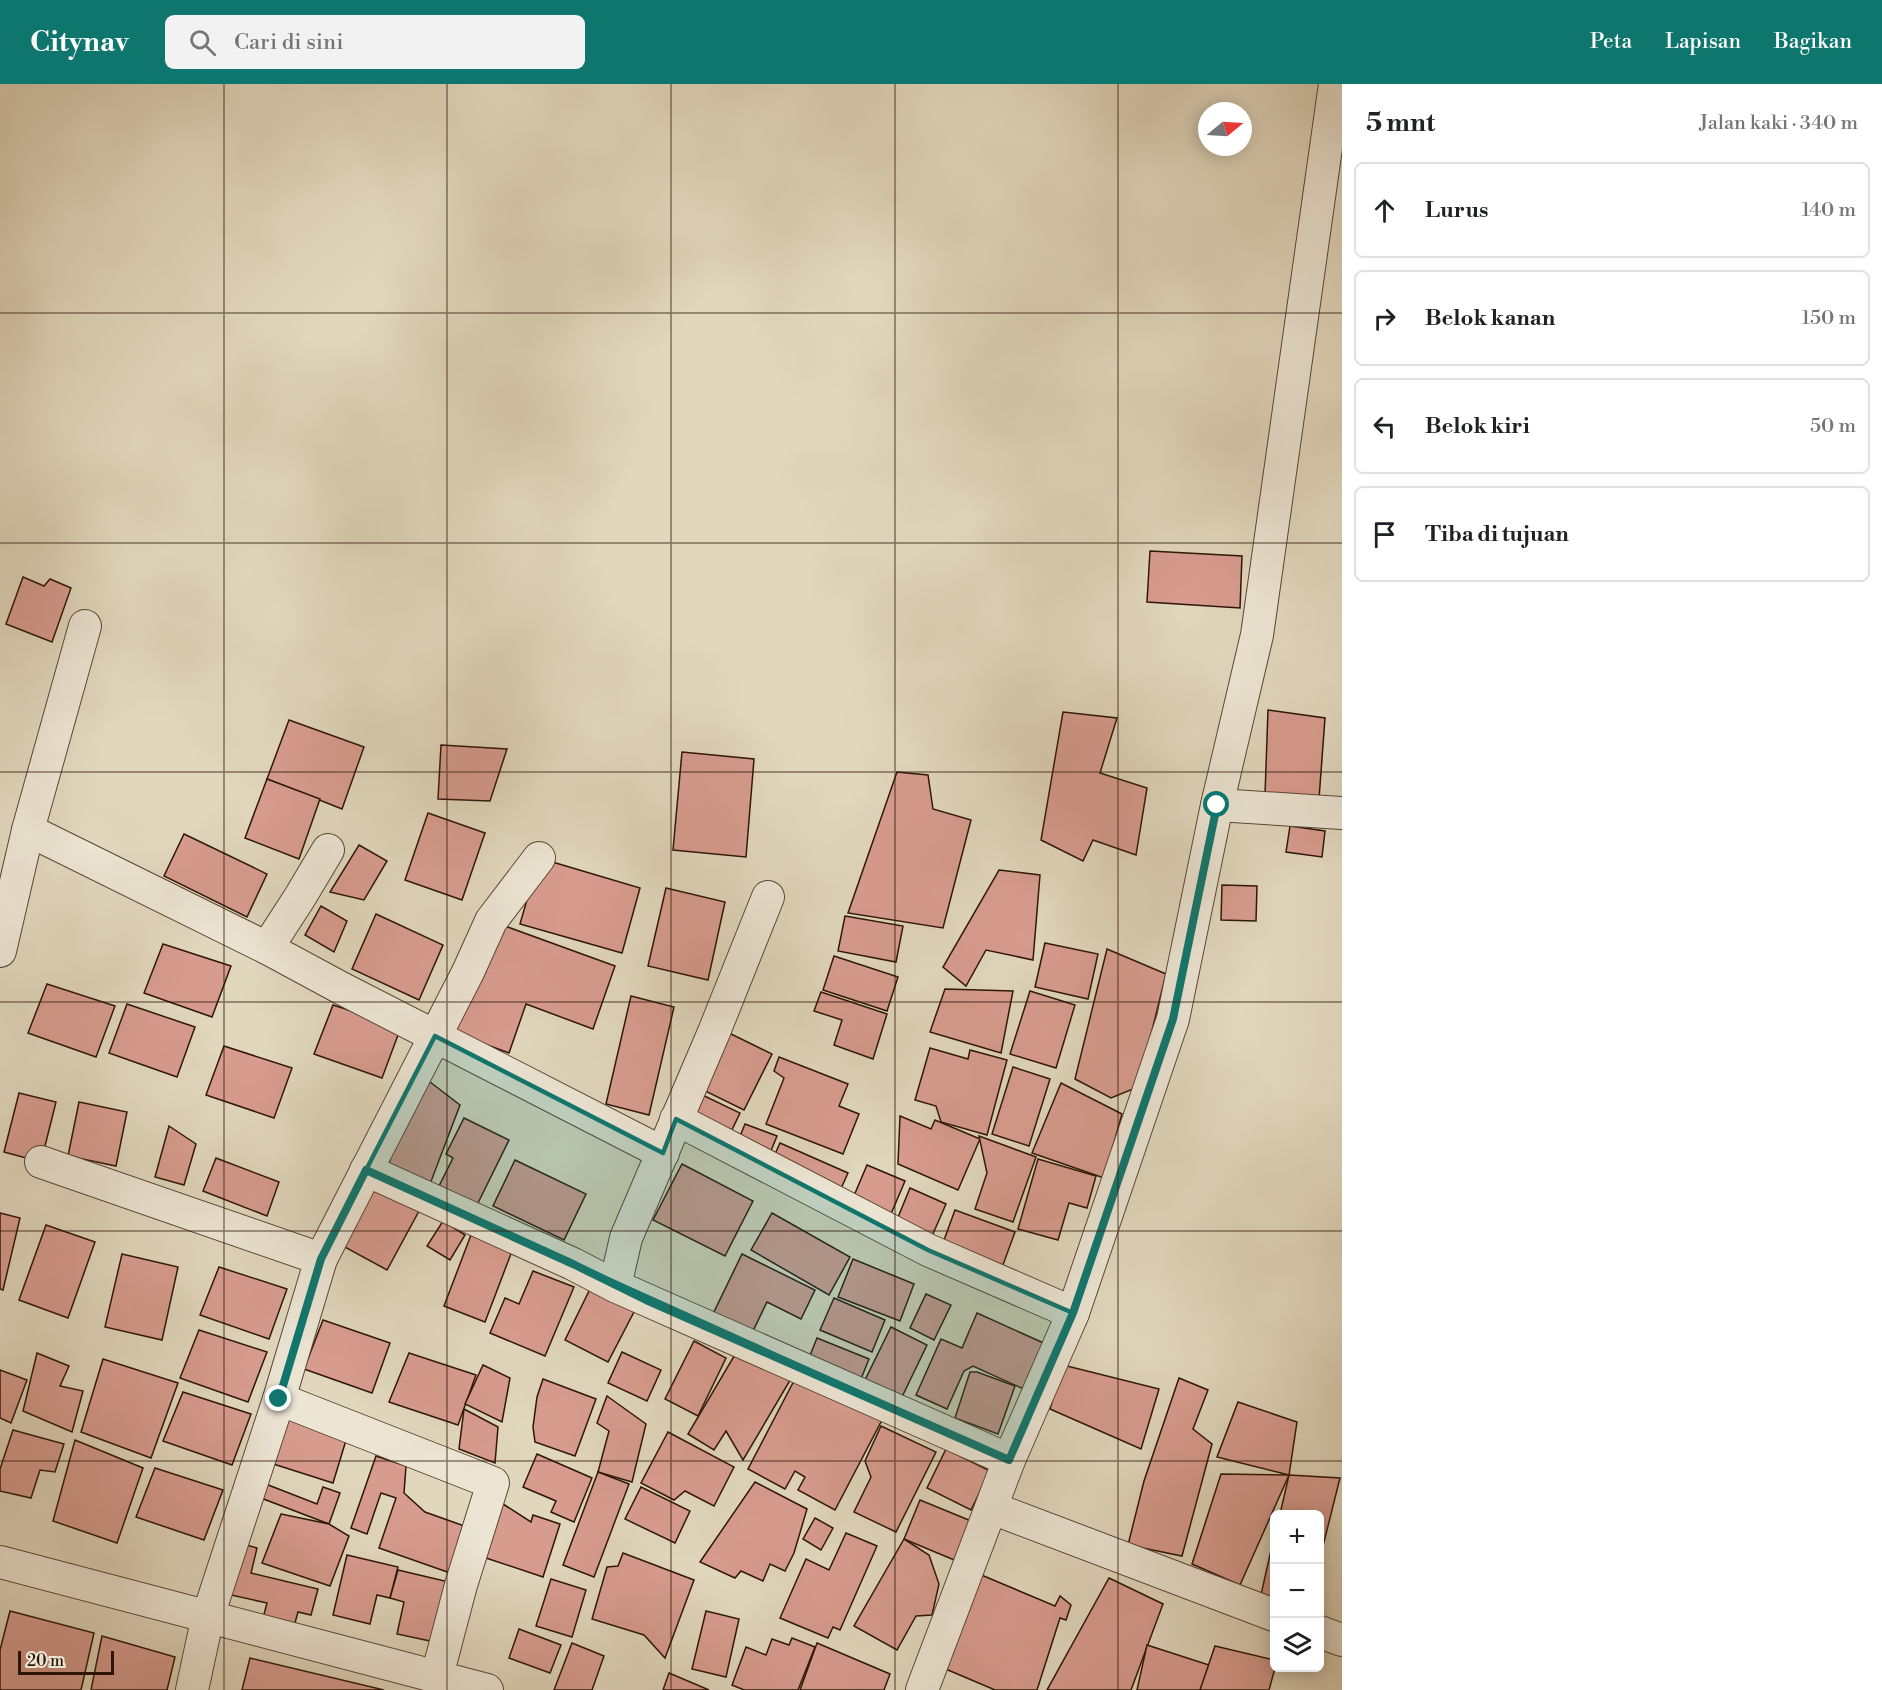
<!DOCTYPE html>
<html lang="id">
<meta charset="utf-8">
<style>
body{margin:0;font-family:"Libre Bodoni",serif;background:#f2f2f2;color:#202124}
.controls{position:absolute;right:18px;bottom:18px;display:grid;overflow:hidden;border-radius:9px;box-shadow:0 3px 15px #0003}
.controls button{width:54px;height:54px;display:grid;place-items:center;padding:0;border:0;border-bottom:2px solid #e0e0e0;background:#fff;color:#202124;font:30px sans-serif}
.compass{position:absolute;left:1198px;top:18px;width:54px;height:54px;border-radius:50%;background:#fff;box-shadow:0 3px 15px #0003;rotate:72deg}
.scale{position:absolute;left:18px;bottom:15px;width:96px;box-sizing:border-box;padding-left:6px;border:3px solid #2e1508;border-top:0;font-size:16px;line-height:21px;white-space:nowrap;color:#2e1508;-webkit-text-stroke:4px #ece5d4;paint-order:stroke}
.stop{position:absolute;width:18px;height:18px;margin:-14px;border:4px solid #0f766e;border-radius:50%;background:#fff}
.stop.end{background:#0f766e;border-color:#fff;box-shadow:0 2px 6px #0008}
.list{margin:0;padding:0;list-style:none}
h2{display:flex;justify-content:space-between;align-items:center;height:78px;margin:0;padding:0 24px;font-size:26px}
h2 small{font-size:20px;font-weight:400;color:#757577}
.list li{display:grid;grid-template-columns:39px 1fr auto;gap:18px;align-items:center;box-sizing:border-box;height:96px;margin:0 12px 12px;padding:0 12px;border:2px solid #e0e0e0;border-radius:9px}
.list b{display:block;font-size:22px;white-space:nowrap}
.list em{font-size:20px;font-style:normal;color:#757577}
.icon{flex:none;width:33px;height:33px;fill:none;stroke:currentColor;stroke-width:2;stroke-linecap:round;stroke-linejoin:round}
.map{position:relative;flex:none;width:1342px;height:1606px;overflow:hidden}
header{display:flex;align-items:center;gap:36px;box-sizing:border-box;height:84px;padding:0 30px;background:#0f766e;color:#fff}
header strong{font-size:28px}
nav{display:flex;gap:33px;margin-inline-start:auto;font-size:21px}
.search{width:420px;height:54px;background:#f2f2f2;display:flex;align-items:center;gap:15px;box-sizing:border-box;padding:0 21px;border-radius:9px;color:#757577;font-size:22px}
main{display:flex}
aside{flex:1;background:#fff}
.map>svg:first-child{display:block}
.building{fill:#d89c8f;stroke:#2e1508;stroke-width:1.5}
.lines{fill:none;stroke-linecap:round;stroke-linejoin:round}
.minor-casing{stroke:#5b4635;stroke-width:34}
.minor{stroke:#ece5d4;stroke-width:32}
.route{stroke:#0f766e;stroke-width:8}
.marked{fill:#0f766e;fill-opacity:0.2;stroke:#0f766e;stroke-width:4.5;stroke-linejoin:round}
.grid{fill:none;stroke:#2e1508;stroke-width:1.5;stroke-opacity:0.55}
</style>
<header>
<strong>Citynav</strong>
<div class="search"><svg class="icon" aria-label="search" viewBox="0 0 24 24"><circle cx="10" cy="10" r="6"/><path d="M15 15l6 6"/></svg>Cari di sini</div>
<nav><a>Peta</a><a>Lapisan</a><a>Bagikan</a></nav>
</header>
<main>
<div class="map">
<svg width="1342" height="1606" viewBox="0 0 1342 1606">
<rect width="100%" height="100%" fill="#e1d7bd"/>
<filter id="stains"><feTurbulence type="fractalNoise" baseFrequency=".00333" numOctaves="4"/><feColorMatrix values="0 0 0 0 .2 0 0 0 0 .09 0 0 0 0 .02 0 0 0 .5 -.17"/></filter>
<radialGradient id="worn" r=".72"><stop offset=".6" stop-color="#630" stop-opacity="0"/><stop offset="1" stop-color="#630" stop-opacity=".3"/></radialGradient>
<g class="building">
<polygon points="1150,467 1242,472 1240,524 1147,518"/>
<polygon points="23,493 44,502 50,495 71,504 52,558 6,540"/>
<polygon points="1268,626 1325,634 1319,715 1265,711"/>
<polygon points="1063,628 1117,634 1100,689 1147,704 1136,771 1093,756 1083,777 1041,756"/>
<polygon points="289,636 364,663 342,725 267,695"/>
<polygon points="441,661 507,665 490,717 438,715"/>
<polygon points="682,668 754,675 746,773 673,766"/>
<polygon points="897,688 928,691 933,725 971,736 943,844 848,829"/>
<polygon points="267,695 320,715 299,775 245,754"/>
<polygon points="428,729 485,749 462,816 405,796"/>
<polygon points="1290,742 1325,747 1322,773 1286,768"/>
<polygon points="184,750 267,790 247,833 164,792"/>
<polygon points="359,761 387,777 364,816 330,808"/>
<polygon points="539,774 640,804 622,869 520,840"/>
<polygon points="999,786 1040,791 1033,876 986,866 966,902 943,883"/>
<polygon points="1222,801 1257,802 1256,837 1221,836"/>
<polygon points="666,804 725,818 708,896 648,882"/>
<polygon points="321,822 347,837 334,868 305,851"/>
<polygon points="376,830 443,861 419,916 352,885"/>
<polygon points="845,832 903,842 896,878 838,867"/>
<polygon points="491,837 615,882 593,945 526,920 509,969 452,948"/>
<polygon points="1045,859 1098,870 1088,915 1035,903"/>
<polygon points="163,860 231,882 212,933 144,909"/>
<polygon points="1107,865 1166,890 1138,1003 1111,1014 1075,995"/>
<polygon points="834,872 898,893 887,927 823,906"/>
<polygon points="47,900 115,922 96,973 28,949"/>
<polygon points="945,905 1013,907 1001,969 930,948"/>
<polygon points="1030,907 1075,921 1056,984 1010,970"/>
<polygon points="821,908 887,930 873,975 834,961 842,936 814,927"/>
<polygon points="631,912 674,923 649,1031 606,1020"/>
<polygon points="127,920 195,943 177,993 109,969"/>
<polygon points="333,921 401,943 382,994 314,970"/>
<polygon points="725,947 772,970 744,1026 697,1003"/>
<polygon points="224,962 292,984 274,1034 206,1011"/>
<polygon points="930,964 968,975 970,966 1007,976 987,1051 941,1038 936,1022 915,1016"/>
<polygon points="779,973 848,1000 839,1022 859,1030 843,1070 766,1040 784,994 774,987"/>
<polygon points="1013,983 1050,995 1029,1062 992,1050"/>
<polygon points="430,998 460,1021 427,1108 387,1086 403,1033"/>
<polygon points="1061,999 1122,1030 1104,1094 1032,1069"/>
<polygon points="694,1007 740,1029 728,1054 683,1033"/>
<polygon points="19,1009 56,1018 41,1078 4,1068"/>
<polygon points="79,1018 127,1028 116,1082 68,1072"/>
<polygon points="900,1032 931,1045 935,1036 980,1055 958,1106 898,1080"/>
<polygon points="464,1034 509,1056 477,1121 439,1102 453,1074 446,1070"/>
<polygon points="745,1040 777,1052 768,1074 736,1062"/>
<polygon points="169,1042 196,1060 184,1101 155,1093"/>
<polygon points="979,1052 1036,1073 1013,1138 975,1125 987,1089"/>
<polygon points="780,1059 848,1089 838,1111 770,1081"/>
<polygon points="216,1074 279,1098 267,1132 203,1107"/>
<polygon points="1038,1075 1096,1092 1087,1124 1069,1119 1058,1156 1018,1145"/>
<polygon points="515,1076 586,1110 564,1156 493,1122"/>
<polygon points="682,1080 753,1117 725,1172 653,1136"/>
<polygon points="867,1081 905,1097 888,1137 850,1121"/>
<polygon points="372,1102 419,1127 387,1186 341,1161"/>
<polygon points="910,1104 946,1120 929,1159 894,1143"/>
<polygon points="955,1126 1015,1148 1000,1189 940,1167"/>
<polygon points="0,1129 20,1134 3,1206 0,1205"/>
<polygon points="772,1129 850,1173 829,1211 751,1166"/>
<polygon points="443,1137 465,1151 450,1176 427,1162"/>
<polygon points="46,1141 95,1158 68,1234 19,1216"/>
<polygon points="471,1151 512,1167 485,1238 444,1222"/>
<polygon points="122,1170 178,1183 162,1256 105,1243"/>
<polygon points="742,1170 815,1206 801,1235 767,1218 751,1251 712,1232"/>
<polygon points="853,1175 914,1200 900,1237 838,1213"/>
<polygon points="219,1183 287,1205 269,1255 200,1231"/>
<polygon points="533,1187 574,1203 545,1272 490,1249 505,1214 519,1220"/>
<polygon points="592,1201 636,1224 608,1278 565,1256"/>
<polygon points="926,1210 951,1221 934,1256 910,1244"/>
<polygon points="834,1214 885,1236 872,1268 820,1246"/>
<polygon points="977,1229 1048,1261 1028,1307 973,1282 964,1287 947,1325 916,1311 941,1255 962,1264"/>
<polygon points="323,1236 390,1259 372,1309 304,1285"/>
<polygon points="891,1243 927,1261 901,1315 865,1296"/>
<polygon points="199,1246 267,1268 248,1318 180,1294"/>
<polygon points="817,1254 869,1275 859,1300 807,1279"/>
<polygon points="694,1257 726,1274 698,1332 665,1315"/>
<polygon points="740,1262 792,1293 743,1376 726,1347 714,1366 688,1350"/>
<polygon points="622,1268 661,1286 647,1317 608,1299"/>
<polygon points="37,1269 69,1282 60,1302 83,1307 72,1348 23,1327"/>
<polygon points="409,1269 476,1291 458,1341 389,1318"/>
<polygon points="103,1275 178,1299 151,1374 81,1348"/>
<polygon points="483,1281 510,1294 502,1338 465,1320"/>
<polygon points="1063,1281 1159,1305 1141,1365 1050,1325"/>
<polygon points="0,1286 27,1296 11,1339 0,1334"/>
<polygon points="970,1288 977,1288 1015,1302 998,1350 955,1334"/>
<polygon points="797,1291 882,1336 835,1426 798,1406 805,1393 795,1387 785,1405 748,1385"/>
<polygon points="1179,1294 1208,1306 1193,1345 1212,1360 1182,1472 1128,1461 1144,1397"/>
<polygon points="543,1295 596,1315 575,1372 535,1358 533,1343 537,1313"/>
<polygon points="183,1308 251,1330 232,1381 163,1357"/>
<polygon points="607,1312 646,1340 632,1398 598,1388 609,1347 597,1339"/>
<polygon points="1238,1318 1297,1338 1289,1391 1217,1373"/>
<polygon points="464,1325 498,1343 495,1379 459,1365"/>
<polygon points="279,1331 347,1353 333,1399 264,1377"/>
<polygon points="881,1342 936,1368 896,1448 854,1428 871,1393 865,1377"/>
<polygon points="13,1346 64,1360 55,1388 40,1386 31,1414 0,1407 0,1385"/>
<polygon points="668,1348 734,1383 714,1422 685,1407 674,1416 641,1399"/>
<polygon points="75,1356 143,1384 117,1459 53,1437"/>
<polygon points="946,1365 990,1387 971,1426 927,1404"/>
<polygon points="537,1370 592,1394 574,1438 551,1428 556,1417 523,1403"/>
<polygon points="376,1372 406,1382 404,1409 425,1428 470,1444 453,1490 379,1464 396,1414 381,1409 367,1450 351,1444"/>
<polygon points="155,1384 223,1406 204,1456 136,1433"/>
<polygon points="598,1388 629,1400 594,1493 563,1481"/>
<polygon points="1221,1390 1289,1391 1240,1501 1192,1480"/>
<polygon points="1289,1391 1340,1394 1320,1474 1320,1430 1280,1430"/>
<polygon points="258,1397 317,1420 323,1403 340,1409 329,1440 253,1411"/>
<polygon points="755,1398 807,1425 794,1469 785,1487 770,1480 763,1497 741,1487 735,1494 700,1478"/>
<polygon points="641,1403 690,1427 675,1459 625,1435"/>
<polygon points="920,1416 976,1439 959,1478 904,1455"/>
<polygon points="503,1420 531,1438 533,1431 560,1440 543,1493 486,1474"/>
<polygon points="281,1430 329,1440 349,1452 330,1502 262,1479"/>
<polygon points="815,1434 833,1444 821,1466 803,1455"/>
<polygon points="846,1449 877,1462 840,1546 833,1543 828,1554 780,1534 806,1475 829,1486"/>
<polygon points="1274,1453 1274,1521 1260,1515"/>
<polygon points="904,1455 929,1471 939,1500 932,1531 916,1532 897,1566 854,1542"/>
<polygon points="243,1460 257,1464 251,1489 318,1505 311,1531 298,1528 293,1546 262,1538 267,1519 231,1511"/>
<polygon points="623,1469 694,1496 665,1574 644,1551 592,1535 607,1483 618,1482"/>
<polygon points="347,1471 398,1483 390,1514 377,1511 370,1540 333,1531"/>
<polygon points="398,1486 449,1498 435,1558 397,1550 404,1518 390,1514"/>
<polygon points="979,1490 1055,1522 1060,1512 1071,1521 1066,1536 1060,1534 1037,1606 995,1606 941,1583"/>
<polygon points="1109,1494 1163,1520 1131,1606 1047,1606"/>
<polygon points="551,1495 586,1506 572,1553 536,1542"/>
<polygon points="10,1527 94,1549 81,1606 0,1606 0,1566"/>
<polygon points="706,1527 739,1535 726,1593 692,1585"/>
<polygon points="519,1545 561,1561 550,1589 509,1574"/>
<polygon points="102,1552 175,1573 167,1606 91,1606"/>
<polygon points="792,1554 815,1563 798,1606 744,1606 732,1601 746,1563 766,1571 772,1555 789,1561"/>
<polygon points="572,1559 604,1572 592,1606 554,1606"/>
<polygon points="817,1559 890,1590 884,1606 800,1606"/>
<polygon points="1147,1561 1209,1581 1202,1606 1137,1606"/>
<polygon points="1215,1562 1274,1576 1275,1584 1269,1606 1200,1606"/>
<polygon points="250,1574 384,1606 242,1606"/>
<polygon points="669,1589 709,1606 663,1606"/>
</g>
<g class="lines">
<defs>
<g id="minor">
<polyline points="1217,721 1342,729"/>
<polyline points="28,746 267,864 341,904 663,1069"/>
<polyline points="768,813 714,948 626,1154 615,1202 1009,1376"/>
<polyline points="267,864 300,813 328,766"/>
<polyline points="0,867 28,746 85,542"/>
<polyline points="676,1035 928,1166 1073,1229"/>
<polyline points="41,1078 321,1175"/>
<polyline points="366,1086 573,1180 615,1202"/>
<polyline points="279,1315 493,1399 461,1501 437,1592"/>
<polyline points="992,1424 1274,1531"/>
<polyline points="0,1478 487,1606"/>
<polyline points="1320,1548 1342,1556"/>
<polyline points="192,1606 208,1532 279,1315 321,1175 468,888 491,837 539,774"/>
<polyline points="922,1606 1009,1376 1073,1229 1173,935 1217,721 1257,551 1335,0"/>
</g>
</defs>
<use href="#minor" class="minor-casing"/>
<use href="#minor" class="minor"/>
</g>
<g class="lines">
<polyline class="route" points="279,1315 321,1175 366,1086 573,1180 646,1216 1009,1376 1073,1229 1173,935 1217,721"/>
</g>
<path class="marked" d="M435,952L663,1069L676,1035L928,1166L1073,1229L1009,1376L366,1086Z"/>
<path class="grid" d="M224,0V1606M447,0V1606M671,0V1606M895,0V1606M1118,0V1606M0,229H1342M0,459H1342M0,688H1342M0,918H1342M0,1147H1342M0,1377H1342"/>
<rect width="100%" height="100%" filter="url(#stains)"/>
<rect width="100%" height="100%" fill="url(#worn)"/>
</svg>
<div class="controls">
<button>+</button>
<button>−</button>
<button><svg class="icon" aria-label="layers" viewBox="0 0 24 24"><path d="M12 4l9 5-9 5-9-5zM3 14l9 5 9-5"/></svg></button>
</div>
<svg class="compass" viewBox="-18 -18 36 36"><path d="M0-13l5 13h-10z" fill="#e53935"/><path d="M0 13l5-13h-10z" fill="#757577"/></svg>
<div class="scale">20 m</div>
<div class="stop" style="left:1217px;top:721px"></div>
<div class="stop end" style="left:279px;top:1315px"></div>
</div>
<aside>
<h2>5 mnt<small>Jalan kaki · 340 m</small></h2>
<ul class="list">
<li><svg class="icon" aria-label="ahead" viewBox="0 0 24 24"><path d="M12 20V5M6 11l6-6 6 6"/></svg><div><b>Lurus</b></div><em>140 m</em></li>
<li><svg class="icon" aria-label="right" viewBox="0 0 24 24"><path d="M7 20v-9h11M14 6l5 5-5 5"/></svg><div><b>Belok kanan</b></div><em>150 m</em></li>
<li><svg class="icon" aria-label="left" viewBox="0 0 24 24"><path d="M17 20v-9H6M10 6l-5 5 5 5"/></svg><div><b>Belok kiri</b></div><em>50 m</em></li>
<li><svg class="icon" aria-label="arrive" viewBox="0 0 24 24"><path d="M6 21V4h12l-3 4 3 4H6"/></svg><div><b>Tiba di tujuan</b></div></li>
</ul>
</aside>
</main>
